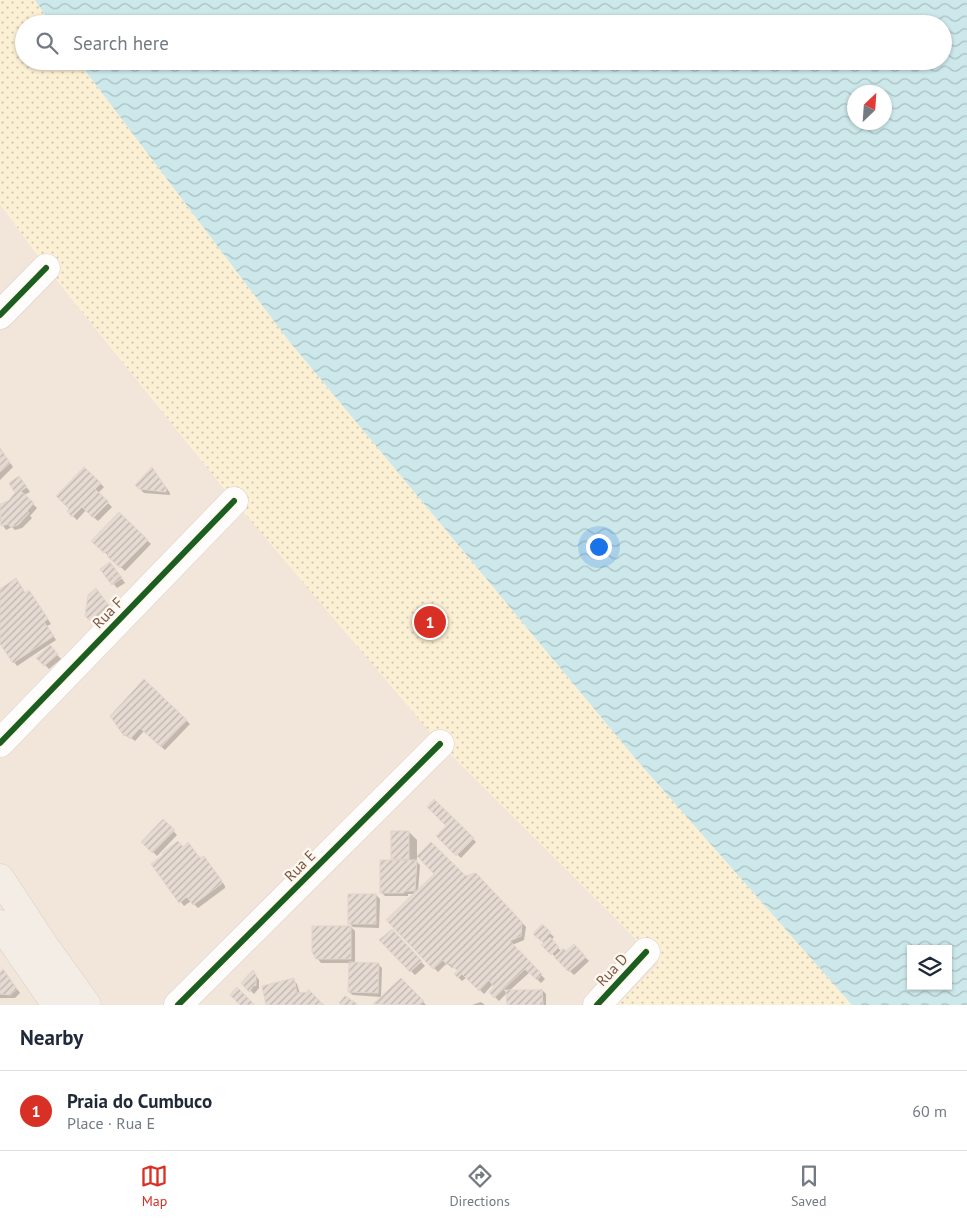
<!DOCTYPE html>
<meta charset="utf-8">
<style>
body{margin:0;font-family:"PT Sans",sans-serif;background:#f6f6f7;color:#1f2937}
.controls{position:absolute;right:15px;bottom:15px;display:grid;overflow:hidden;border-radius:0px;box-shadow:0 1px 4px #0004}
.controls button{width:45px;height:45px;display:grid;place-items:center;padding:0;border:0;border-bottom:1px solid #e0e1e3;background:#fff;color:#1f2937;font:25px sans-serif}
.compass{position:absolute;left:847px;top:85px;width:45px;height:45px;border-radius:50%;background:#fff;box-shadow:0 1px 4px #0004;rotate:25deg}
.you{position:absolute;left:598px;top:546px;width:18px;height:18px;margin:-12px;border:4px solid #fff;border-radius:50%;background:#1a73e8;box-shadow:0 0 0 8px #1a73e833}
.badge{display:grid;place-items:center;width:32px;height:32px;border-radius:50%;background:#d93025;color:#fff;font-size:16px;font-weight:700}
.pin{position:absolute;translate:-50% -50%;border:2px solid #fff;box-shadow:0 1px 5px #0006}
.list{margin:0;padding:0;list-style:none}
h2{display:flex;justify-content:space-between;align-items:center;height:65px;margin:0;padding:0 20px;font-size:21px}
h2 small{font-size:16px;font-weight:400;color:#747a83}
.list li{display:grid;grid-template-columns:32px 1fr auto;gap:15px;align-items:center;box-sizing:border-box;height:80px;padding:0 20px;border-top:1px solid #e0e1e3}
.list b{display:block;font-size:19px;white-space:nowrap}
.list p{margin:0;font-size:16px;white-space:nowrap;color:#747a83}
.list em{font-size:16px;font-style:normal;color:#747a83}
.icon{flex:none;width:28px;height:28px;fill:none;stroke:currentColor;stroke-width:2;stroke-linecap:round;stroke-linejoin:round}
.map{position:relative;flex:none;width:967px;height:1005px;overflow:hidden}
.search{position:absolute;background:#fff;box-shadow:0 1px 4px #0004;left:15px;right:15px;top:15px;height:55px;display:flex;align-items:center;gap:12px;box-sizing:border-box;padding:0 18px;border-radius:28px;color:#747a83;font-size:19px}
.sheet{height:145px;background:#fff}
nav{display:flex;justify-content:space-around;align-items:center;box-sizing:border-box;height:70px;border-top:1px solid #e0e1e3;background:#fff;font-size:14px;color:#747a83}
nav a{display:grid;justify-items:center;gap:2px}
nav .on{color:#d93025}
.map>svg:first-child{display:block}
.residential{fill:#f2e5d9}
.sand{fill:url(#sand-dots)}
.water{fill:url(#water-waves);fill-rule:evenodd}
.shadow{fill:#0003}
.building{fill:url(#building-hatch);stroke:#e2d6ce}
.lines{fill:none;stroke-linecap:round;stroke-linejoin:round}
.minor-casing{stroke:#d8cec8;stroke-width:29}
.major-casing{stroke:#dad0c9;stroke-width:29}
.minor{stroke:#fefdfc;stroke-width:28}
.major{stroke:#f3ede5;stroke-width:28}
.cycleway-casing{stroke:#fff8ee;stroke-width:9}
.cycleway{stroke:#1b5e20;stroke-width:6}
.labels{text-anchor:middle;stroke-width:4.5;stroke-linejoin:round;paint-order:stroke}
.street-label{font-size:15px;fill:#795849;stroke:#fff8ee}
</style>
<div class="map">
<svg width="967" height="1005" viewBox="0 0 967 1005">
<defs>
<pattern id="sand-dots" width="8" height="8" patternUnits="userSpaceOnUse" patternTransform="scale(1.25)"><rect width="8" height="8" fill="#fcf0d4"/><path d="M2 2h.1M6 6h.1" fill="none" stroke="#d1c5ae" stroke-width="1.8" stroke-linecap="round"/></pattern>
<pattern id="water-waves" width="16" height="10" patternUnits="userSpaceOnUse" patternTransform="scale(1.25)"><rect width="16" height="10" fill="#cce8ea"/><path d="M0 5q4-4 8 0t8 0" fill="none" stroke="#aabfc0"/></pattern>
<pattern id="building-hatch" width="6" height="6" patternUnits="userSpaceOnUse" patternTransform="scale(1.25)"><rect width="6" height="6" fill="#e5dbd3"/><path d="M-1 1l2-2M0 6l6-6M5 7l2-2" fill="none" stroke="#beb4ad"/></pattern>
</defs>
<rect width="100%" height="100%" fill="#f9f3ec"/>
<polygon class="residential" points="0,204 47,268 234,501 633,936 646,952 660,963 617,1005 0,1005"/>
<polygon class="sand" points="0,0 35,0 51,24 24,24 24,61 78,61 289,341 635,758 852,1005 617,1005 659,963 646,952 633,936 440,744 234,501 47,268 0,204"/>
<path class="water" d="M35,0H967V1005H852L635,758L289,341L78,61H943V24H51ZM854,92H884V122H854ZM911,949H948V986H911Z"/>
<g class="shadow">
<polygon points="0,448 13,467 0,480"/>
<polygon points="84,468 104,487 98,493 112,507 98,521 86,510 77,520 68,511"/>
<polygon points="156,473 170,493 170,495 144,493 136,485"/>
<polygon points="23,482 30,492 24,495 37,508 30,516 32,518 22,528 15,530 12,527 6,530 0,521 0,506 9,502 17,493"/>
<polygon points="120,514 151,544 125,571 93,541"/>
<polygon points="114,567 125,583 117,588 102,569"/>
<polygon points="20,584 26,594 29,592 33,596 51,624 47,626 56,640 17,666 0,642 0,591"/>
<polygon points="100,594 112,611 97,626 86,615"/>
<polygon points="50,647 61,659 49,669 38,658"/>
<polygon points="144,681 190,724 165,750 144,731 135,741 130,737 129,738 125,735"/>
<polygon points="434,801 476,842 461,858 438,836 448,826"/>
<polygon points="163,820 177,835 157,856 143,842"/>
<polygon points="409,832 417,840 417,862 420,865 418,891 476,874 526,927 524,940 512,945 545,979 541,983 530,972 509,991 540,992 542,990 546,994 546,1005 508,1005 507,993 499,1001 490,992 496,987 493,984 484,994 467,977 462,981 456,975 460,971 454,966 452,968 447,963 438,972 388,921 415,894 408,894 408,896 385,896 381,892 395,861 392,858"/>
<polygon points="183,848 200,860 207,861 225,886 225,888 198,908 191,901 184,906 152,864"/>
<polygon points="376,895 380,899 379,928 351,927 355,931 355,963 378,964 382,968 381,997 353,995 349,992 350,963 321,963 317,958 313,927 353,927 349,923"/>
<polygon points="542,926 554,937 551,940 561,951 566,953 574,946 589,961 574,975 543,945 545,944 535,934"/>
<polygon points="392,931 425,966 415,975 381,940"/>
<polygon points="253,972 259,980 259,988 254,994 243,983"/>
<polygon points="0,974 7,975 20,993 15,998 0,998"/>
<polygon points="401,979 426,1005 375,1004"/>
<polygon points="293,980 297,984 300,994 323,1005 267,1005"/>
<polygon points="481,1002 485,1005 472,1005"/>
</g>
<g class="building">
<polygon points="0,448 10,463 0,472"/>
<polygon points="84,467 101,483 95,489 109,502 93,518 82,507 72,517 67,511 69,509 56,496"/>
<polygon points="152,467 166,488 166,492 139,489 135,485"/>
<polygon points="19,476 27,487 21,491 34,503 27,511 29,513 18,525 10,527 9,524 1,526 0,504 8,501 15,493 9,483"/>
<polygon points="119,512 148,540 120,568 107,556 109,554 106,551 104,553 91,541"/>
<polygon points="110,562 119,574 114,578 112,576 107,579 100,569"/>
<polygon points="119,574 122,578 112,585 107,579 112,576 114,578"/>
<polygon points="16,578 25,593 29,590 48,619 44,622 54,636 13,663 0,644 0,589"/>
<polygon points="96,588 109,606 92,623 85,616 88,595"/>
<polygon points="50,645 58,654 44,666 36,658"/>
<polygon points="144,679 187,720 161,747 140,728 130,739 126,734 124,736 110,716"/>
<polygon points="434,799 474,838 456,856 436,836 446,826 427,807"/>
<polygon points="163,819 175,830 152,853 141,842"/>
<rect x="391" y="831" width="18" height="28"/>
<polygon points="178,841 183,847 188,842 200,858 204,856 222,881 221,884 193,905 187,897 179,903 151,864 163,855 162,853"/>
<polygon points="431,842 466,876 476,873 522,922 521,936 510,941 542,974 537,980 525,969 494,998 489,992 494,987 489,980 479,991 462,974 458,978 454,974 458,971 449,963 447,965 443,960 433,969 386,920 434,874 417,856"/>
<polygon points="380,860 417,860 415,891 404,891 404,893 380,893"/>
<rect x="348" y="894" width="28" height="30"/>
<polygon points="542,924 551,932 542,942 533,934"/>
<polygon points="312,926 351,926 351,959 316,959 312,952"/>
<polygon points="392,929 422,961 410,972 379,940"/>
<polygon points="550,937 559,947 551,955 541,945"/>
<polygon points="574,944 586,957 569,972 554,957 563,948 566,951"/>
<polygon points="349,962 379,963 378,993 348,992"/>
<polygon points="3,969 17,989 10,995 0,994 0,972"/>
<polygon points="253,970 256,975 256,986 254,985 249,992 241,983"/>
<polygon points="294,978 297,993 308,992 308,989 324,1005 266,1005 262,986"/>
<polygon points="401,978 424,1001 420,1005 373,1004"/>
<polygon points="237,987 255,1005 240,1005 230,995"/>
<polygon points="542,989 543,1005 507,1005 506,992 504,990 540,990"/>
<polygon points="345,996 356,1003 357,1005 341,1005 339,1003"/>
</g>
<g class="lines">
<defs>
<g id="minor">
<polyline points="0,315 46,268"/>
<polyline points="0,743 234,501"/>
<polyline points="178,1005 440,744"/>
<polyline points="597,1005 646,952"/>
</g>
<g id="major">
<polyline points="0,878 44,945 87,1005"/>
<polyline points="0,924 56,1005"/>
</g>
</defs>
<use href="#minor" class="minor-casing"/>
<use href="#major" class="major-casing"/>
<use href="#minor" class="minor"/>
<use href="#major" class="major"/>
<defs>
<g id="cycleway">
<polyline points="0,315 46,268"/>
<polyline points="0,743 234,501"/>
<polyline points="178,1005 440,744"/>
<polyline points="597,1005 646,952"/>
</g>
</defs>
<use href="#cycleway" class="cycleway-casing"/>
<use href="#cycleway" class="cycleway"/>
</g>
<g class="labels">
<g class="street-label">
<text transform="translate(108 613) rotate(-46)" y="5">Rua F</text>
<text transform="translate(300 866) rotate(-45)" y="5">Rua E</text>
<text transform="translate(612 970) rotate(-47)" y="5">Rua D</text>
</g>
</g>
</svg>
<div class="controls">
<button><svg class="icon" aria-label="layers" viewBox="0 0 24 24"><path d="M12 4l9 5-9 5-9-5zM3 14l9 5 9-5"/></svg></button>
</div>
<svg class="compass" viewBox="-18 -18 36 36"><path d="M0-13l5 13h-10z" fill="#e53935"/><path d="M0 13l5-13h-10z" fill="#747a83"/></svg>
<div class="you"></div>
<div class="pin badge" style="left:430px;top:622px">1</div>
<div class="search"><svg class="icon" aria-label="search" viewBox="0 0 24 24"><circle cx="10" cy="10" r="6"/><path d="M15 15l6 6"/></svg>Search here</div>
</div>
<section class="sheet">
<h2>Nearby<small></small></h2>
<ul class="list">
<li><span class="badge">1</span><div><b>Praia do Cumbuco</b><p>Place · Rua E</p></div><em>60 m</em></li>
</ul>
</section>
<nav>
<a class="on"><svg class="icon" aria-label="map" viewBox="0 0 24 24"><path d="M3 6l6-2 6 2 6-2v14l-6 2-6-2-6 2zM9 4v14M15 6v14"/></svg>Map</a>
<a><svg class="icon" aria-label="directions" viewBox="0 0 24 24"><path d="M12 3l9 9-9 9-9-9zM9 14v-3h6M13 9l2 2-2 2"/></svg>Directions</a>
<a><svg class="icon" aria-label="saved" viewBox="0 0 24 24"><path d="M7 4h10v16l-5-4-5 4z"/></svg>Saved</a>
</nav>
